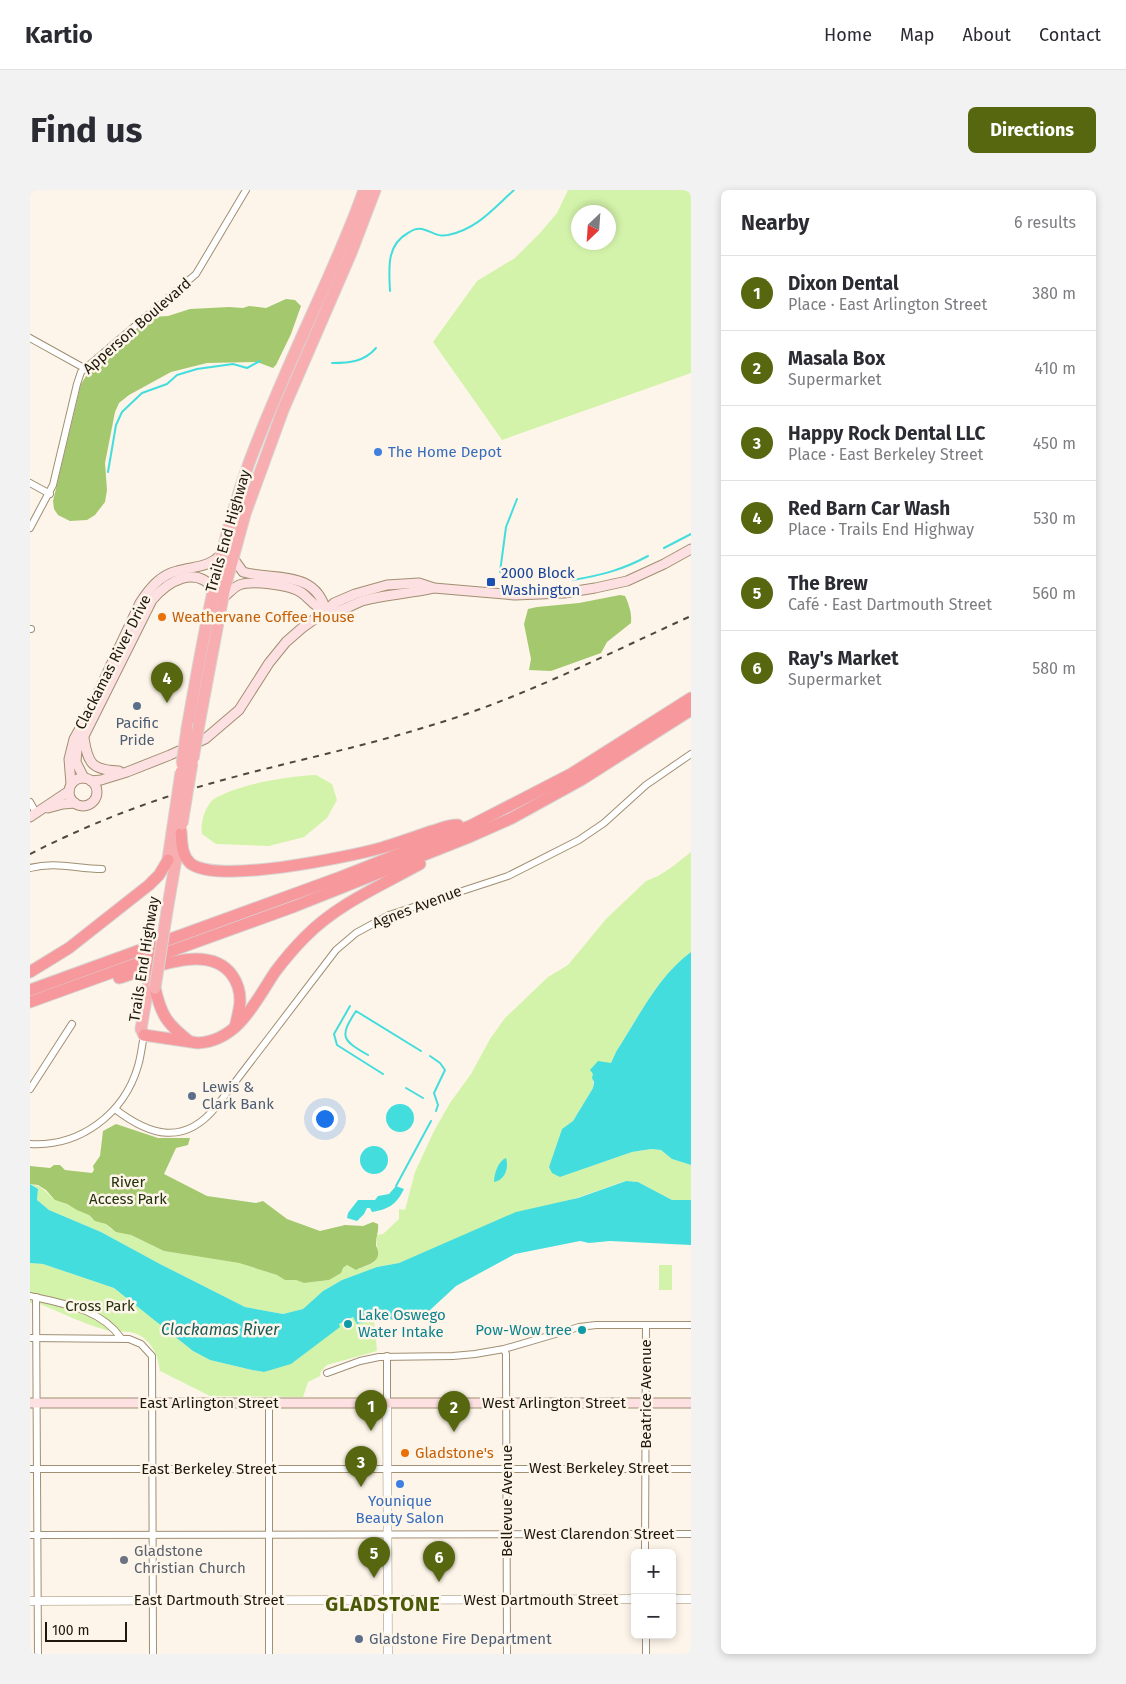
<!DOCTYPE html>
<meta charset="utf-8">
<style>
body{margin:0;font-family:"Fira Sans",sans-serif;background:#f2f2f3;color:#2b2b33}
.controls{position:absolute;right:15px;bottom:15px;display:grid;overflow:hidden;border-radius:8px;box-shadow:0 2px 8px #0003}
.controls button{width:45px;height:45px;display:grid;place-items:center;padding:0;border:0;border-bottom:1px solid #e1e1e2;background:#fff;color:#2b2b33;font:25px sans-serif}
.compass{position:absolute;left:541px;top:15px;width:45px;height:45px;border-radius:50%;background:#fff;box-shadow:0 2px 8px #0003;rotate:205deg}
.scale{position:absolute;left:15px;bottom:12px;width:82px;box-sizing:border-box;padding-left:5px;border:2px solid #1f180d;border-top:0;font-size:14px;line-height:18px;white-space:nowrap;color:#1f180d;-webkit-text-stroke:4px #fdf5e9;paint-order:stroke}
.you{position:absolute;left:294px;top:928px;width:18px;height:18px;margin:-12px;border:4px solid #fff;border-radius:50%;background:#1a73e8;box-shadow:0 0 0 8px #1a73e833}
.badge{display:grid;place-items:center;width:32px;height:32px;border-radius:50%;background:#566710;color:#fff;font-size:16px;font-weight:700}
.pin{position:absolute;translate:-50% -41px;filter:drop-shadow(0 1px 2px #0008)}
.pin::after{content:'';position:absolute;top:26px;width:18px;height:15px;background:inherit;clip-path:polygon(0 0,100% 0,50% 100%)}
.list{margin:0;padding:0;list-style:none}
h2{display:flex;justify-content:space-between;align-items:center;height:65px;margin:0;padding:0 20px;font-size:21px}
h2 small{font-size:16px;font-weight:400;color:#7c7c81}
.list li{display:grid;grid-template-columns:32px 1fr auto;gap:15px;align-items:center;box-sizing:border-box;height:75px;padding:0 20px;border-top:1px solid #e1e1e2}
.list b{display:block;font-size:19px;white-space:nowrap}
.list p{margin:0;font-size:16px;white-space:nowrap;color:#7c7c81}
.list em{font-size:16px;font-style:normal;color:#7c7c81}
.map{position:relative;flex:none;width:661px;height:1464px;overflow:hidden;border-radius:8px}
header{display:flex;align-items:center;gap:30px;box-sizing:border-box;height:70px;padding:0 25px;background:#fff;border-bottom:1px solid #e1e1e2}
header strong{font-size:24px}
nav{display:flex;gap:28px;margin-inline-start:auto;font-size:18px}
.intro{display:flex;align-items:center;justify-content:space-between;box-sizing:border-box;height:120px;padding:0 30px}
h1{margin:0;font-size:35px}
.button{padding:12px 22px;border-radius:8px;background:#566710;color:#fff;font-size:18px;font-weight:700}
main{display:flex;gap:30px;padding:0 30px}
aside{flex:1;background:#fff;border-radius:8px;box-shadow:0 2px 8px #0003}
.map>svg:first-child{display:block}
.green{fill:#d4f3aa;fill-rule:evenodd}
.forest{fill:#a4c86d}
.water{fill:#4dd}
.lines{fill:none;stroke-linecap:round;stroke-linejoin:round}
.stream{stroke:#4dd;stroke-width:2}
.minor-casing{stroke:#a18f73;stroke-width:8}
.tertiary-casing{stroke:#a18f73;stroke-width:9}
.secondary-casing{stroke:#a18f73;stroke-width:11}
.trunk-casing{stroke:#d7d5d3;stroke-width:13}
.motorway-casing{stroke:#d7d5d3;stroke-width:13}
.minor{stroke:#fff;stroke-width:6}
.tertiary{stroke:#fff;stroke-width:8}
.secondary{stroke:#fde0e1;stroke-width:9}
.trunk{stroke:#f8aeb0;stroke-width:11}
.motorway{stroke:#f7999c;stroke-width:11}
.rail{stroke:#4f483d;stroke-width:2;stroke-dasharray:6 6;stroke-linecap:butt}
.trunk-bridge-casing{stroke:#d7d5d3;stroke-width:13;stroke-linecap:butt}
.trunk-bridge{stroke:#f8aeb0;stroke-width:11}
.shop-dot{fill:#3f7fe0;stroke:#fdf5e9;stroke-width:2}
.transit-dot{fill:#1a4fb4;stroke:#fdf5e9;stroke-width:2}
.food-dot{fill:#e8710a;stroke:#fdf5e9;stroke-width:2}
.service-dot{fill:#5c6f8a;stroke:#fdf5e9;stroke-width:2}
.culture-dot{fill:#0f9aa8;stroke:#fdf5e9;stroke-width:2}
.worship-dot{fill:#6b7280;stroke:#fdf5e9;stroke-width:2}
.labels{text-anchor:middle;stroke-width:5;stroke-linejoin:round;paint-order:stroke}
.street-label{font-size:15px;fill:#1f180d;stroke:#fdf5e9}
.shop-label{font-size:15px;fill:#366cbe;stroke:#fdf5e9;text-anchor:start}
.transit-label{font-size:15px;fill:#164399;stroke:#fdf5e9;text-anchor:start}
.food-label{font-size:15px;fill:#c56008;stroke:#fdf5e9;text-anchor:start}
.service-label{font-size:15px;fill:#4e5e75;stroke:#fdf5e9;text-anchor:start}
.park-label{font-size:15px;fill:#25330d;stroke:#fdf5e9}
.culture-label{font-size:15px;fill:#0d838f;stroke:#fdf5e9;text-anchor:start}
.worship-label{font-size:15px;fill:#5b616d;stroke:#fdf5e9;text-anchor:start}
.water-label{font-size:16px;font-style:italic;fill:#1b5959;stroke:#fdf5e9}
.district-label{font-size:20px;font-weight:bold;letter-spacing:1px;fill:#4a5908;stroke:#fdf5e9}
</style>
<header>
<strong>Kartio</strong>
<nav><a>Home</a><a>Map</a><a>About</a><a>Contact</a></nav>
</header>
<div class="intro"><h1>Find us</h1><a class="button">Directions</a></div>
<main>
<div class="map">
<svg width="661" height="1464" viewBox="0 0 661 1464">
<rect width="100%" height="100%" fill="#fdf5e9"/>
<g class="green">
<path d="M538,0H661V183L472,250L403,152L447,91L485,68L510,43L527,23ZM548,22H578V52H548Z"/>
<path d="M286,585L302,594L307,610L297,628L274,647L239,656L186,654L172,644C170,634 175,615 184,609C209,594 258,586 286,585Z"/>
<path d="M661,662V762C629,785 607,829 586,862L581,873L563,884V898L543,931L532,939L519,977L530,987L602,962L621,959L631,960L642,969L661,975V1010H642L608,992L595,991L405,1058L369,1073L347,1077L312,1090L293,1101L273,1119L253,1124L215,1117L130,1074L71,1042L19,1020L7,1010L8,999L1,994C17,997 18,1008 31,1012C41,1016 50,1020 59,1025L61,1028L76,1034L81,1039L101,1045L134,1061L209,1073L248,1085L255,1090H266L274,1093L299,1090L317,1075L326,1080C335,1076 349,1074 348,1062C347,1055 346,1053 347,1045L353,1044L369,1029V1019L375,1020L385,982L404,941L420,913L441,884L460,849L475,828L518,787L538,775L576,729L616,691L628,686L642,677Z"/>
<path d="M0,1073L13,1074L84,1098L163,1161L180,1170L222,1180L234,1182L243,1179L309,1134L324,1127L327,1134L344,1130L347,1161L297,1175L291,1181L290,1186L278,1192L273,1207L180,1206L130,1181C128,1163 119,1145 99,1142C91,1141 83,1142 76,1140C54,1134 32,1123 10,1114L0,1113Z"/>
<rect x="629" y="1075" width="13" height="25"/>
</g>
<g class="forest">
<polygon points="256,109 265,110 271,116 261,144 246,175 243,178 227,172 177,173 141,182 99,205 89,213 85,222 75,273 77,300 75,312 65,325 57,330 40,331 28,325 24,319 23,311 51,194 62,177 122,127 138,126 160,119 199,117 213,118 219,116 236,118"/>
<path d="M590,405L595,406C599,414 602,424 601,433L577,452L571,463L521,481L499,480L501,469L494,434L498,419L507,417L549,413Z"/>
<path d="M86,934L128,948H160L158,955L146,958L134,984L177,1006L226,1013L233,1011L257,1029L290,1041L315,1035L333,1036L343,1032L348,1034C349,1041 346,1046 346,1053C346,1058 347,1056 348,1061C350,1074 335,1075 326,1080L317,1075L313,1078L311,1083L299,1090L274,1093L266,1090H255L247,1085L209,1073L134,1061L101,1045L86,1042L76,1034L65,1031L59,1025L47,1020L37,1014L25,1010L16,1000L8,995L0,994V976L20,978L24,975H30L35,980L62,983L64,980L63,976L70,966L73,941Z"/>
</g>
<g class="water">
<path d="M661,762V975L642,969L631,960L621,959L602,962L530,987L522,983L519,977L532,939L543,931L563,898L564,892L562,888L563,884L560,880L568,871L581,873L586,862C608,828 628,786 661,762Z"/>
<circle cx="370" cy="928" r="14"/>
<circle cx="344" cy="970" r="14"/>
<path d="M476,968C479,978 475,990 464,992C464,984 468,971 476,968Z"/>
<polygon points="596,991 608,992 642,1010 661,1010 661,1055 580,1051 559,1053 550,1051 485,1064 426,1096 399,1121 380,1129 344,1130 327,1134 323,1127 309,1134 310,1137 261,1174 234,1182 222,1180 180,1170 163,1161 84,1098 13,1074 0,1073 0,994 8,999 7,1010 19,1020 71,1042 130,1074 215,1117 253,1124 273,1119 293,1101 312,1090 347,1077 369,1073 486,1022 548,1008"/>
<path d="M366,996L374,999C366,1015 359,1019 342,1022L340,1018H337L334,1024L327,1031L317,1028L318,1023L328,1010H345L348,1006L359,1004Z"/>
</g>
<g class="lines">
<g class="stream">
<path d="M360,101C359,79 356,55 378,43C383,40 386,38 392,39C402,41 405,47 418,45C447,39 463,19 484,0"/>
<path d="M302,173C319,173 334,172 346,158"/>
<polyline points="78,282 86,235 92,222 112,203 137,194 147,185 167,179 203,174 217,178 230,171"/>
<polyline points="634,358 661,344"/>
<polyline points="470,382 476,337 487,309"/>
<path d="M543,390C572,385 592,380 618,366"/>
<polyline points="320,816 304,844 307,855 353,884"/>
<path d="M338,865C312,850 309,847 326,821L391,861"/>
<polyline points="400,866 410,873 415,880 404,903 408,915 406,921"/>
<polyline points="376,898 393,908"/>
<polyline points="366,996 401,931"/>
</g>
<defs>
<g id="minor">
<polyline points="0,148 54,178"/>
<polyline points="0,293 20,304"/>
<polyline points="0,338 23,295 47,194 51,182 166,84 216,0"/>
<polyline points="0,439 1,439"/>
<polyline points="0,612 6,623"/>
<path d="M0,678C26,671 46,679 72,679"/>
<polyline points="0,899 42,834"/>
<path d="M85,919C120,946 154,956 186,917L306,760L326,743L359,725L478,686L549,650L574,633L616,595L661,564"/>
<path d="M0,954C50,957 94,924 108,876C111,866 112,855 114,845"/>
<path d="M0,1106C33,1114 70,1118 91,1148"/>
<polyline points="6,1107 8,1464"/>
<polyline points="0,1148 99,1149 111,1154 122,1166 123,1464"/>
<polyline points="474,1159 476,1164 477,1464"/>
<polyline points="357,1166 357,1213"/>
<polyline points="297,1183 330,1171 349,1167 423,1166 445,1164 474,1159 549,1137 566,1135 661,1135"/>
<polyline points="239,1213 239,1464"/>
<polyline points="0,1279 661,1279"/>
<polyline points="0,1345 661,1344"/>
<polyline points="615,1363 616,1135"/>
<polyline points="616,1445 616,1464"/>
</g>
<g id="tertiary">
<polyline points="357,1213 358,1464"/>
<polyline points="642,1409 661,1409"/>
<polyline points="0,1411 605,1409"/>
</g>
<g id="secondary">
<path d="M203,368L213,382C245,391 285,379 296,421"/>
<path d="M194,407C199,403 204,397 209,395C222,390 261,395 272,403C280,409 285,418 296,421C309,424 321,415 332,411C356,404 380,404 404,398"/>
<path d="M54,548C58,574 62,580 89,581"/>
<path d="M54,588L46,572L47,560L122,410C138,391 165,375 184,399"/>
<circle cx="53" cy="602" r="14"/>
<polyline points="61,591 71,590 97,582 140,565 175,549 209,520 239,473 256,452 272,438 296,421 304,413 325,404 357,395 389,393 404,398 485,405 534,403 565,398 597,391 634,374 661,359"/>
<path d="M41,594L39,569L44,549L57,526L110,413C119,399 130,385 147,381C164,376 178,378 191,365"/>
<polyline points="18,618 33,614 45,613"/>
<polyline points="0,627 39,601"/>
<polyline points="0,1213 661,1213"/>
</g>
<g id="trunk">
<polyline points="169,534 194,401 215,324 253,220 321,63 345,0"/>
<path d="M157,539C173,449 188,359 219,273C240,216 267,157 292,102C307,68 322,35 334,0"/>
<polyline points="138,669 143,636"/>
<polyline points="137,721 150,646"/>
<polyline points="114,845 111,839 120,785"/>
</g>
<g id="motorway">
<path d="M151,641C152,652 151,664 160,673C186,695 318,667 351,658C368,653 385,647 402,641C410,639 419,634 428,635"/>
<polyline points="0,782 39,758 119,695 129,685 138,670"/>
<path d="M89,788C120,779 178,752 202,785C207,792 210,800 210,810C210,819 207,828 205,837"/>
<path d="M125,798C131,825 137,834 159,851"/>
<polyline points="0,800 308,688 442,635 541,584 661,508"/>
<polyline points="0,812 263,717 437,648 482,628 551,590 661,520"/>
<path d="M114,845L168,853C208,851 225,812 245,782C254,770 264,758 275,747C306,715 350,696 390,674"/>
</g>
</defs>
<use href="#minor" class="minor-casing"/>
<use href="#tertiary" class="tertiary-casing"/>
<use href="#secondary" class="secondary-casing"/>
<use href="#trunk" class="trunk-casing"/>
<use href="#motorway" class="motorway-casing"/>
<use href="#minor" class="minor"/>
<use href="#tertiary" class="tertiary"/>
<use href="#secondary" class="secondary"/>
<use href="#trunk" class="trunk"/>
<use href="#motorway" class="motorway"/>
<path class="rail" d="M0,664C53,637 108,615 165,598C242,575 322,560 399,536C490,509 575,465 661,426"/>
<defs>
<g id="trunk-bridge">
<polyline points="163,569 169,534"/>
<polyline points="152,574 157,539"/>
<polyline points="152,634 162,573"/>
<polyline points="143,636 151,582"/>
<polyline points="125,798 137,721"/>
</g>
</defs>
<use href="#trunk-bridge" class="trunk-bridge-casing"/>
<use href="#trunk-bridge" class="trunk-bridge"/>
</g>
<g class="shop-dot">
<circle cx="348" cy="262" r="5"/>
<circle cx="370" cy="1294" r="5"/>
</g>
<rect class="transit-dot" x="456" y="387" width="10" height="10" rx="2.5"/>
<g class="food-dot">
<circle cx="132" cy="427" r="5"/>
<circle cx="375" cy="1263" r="5"/>
</g>
<g class="service-dot">
<circle cx="107" cy="516" r="5"/>
<circle cx="162" cy="906" r="5"/>
<circle cx="329" cy="1449" r="5"/>
</g>
<g class="culture-dot">
<circle cx="318" cy="1134" r="5"/>
<circle cx="552" cy="1140" r="5"/>
</g>
<circle class="worship-dot" cx="94" cy="1370" r="5"/>
<g class="labels">
<g class="street-label">
<text transform="translate(107 136) rotate(-41)" y="5">Apperson Boulevard</text>
<text transform="translate(198 341) rotate(-74)" y="5">Trails End Highway</text>
<text transform="translate(83 472) rotate(-63)" y="5">Clackamas River Drive</text>
<text transform="translate(387 717) rotate(-21)" y="5">Agnes Avenue</text>
<text transform="translate(114 769) rotate(-81)" y="5">Trails End Highway</text>
<text transform="translate(616 1204) rotate(-90)" y="5">Beatrice Avenue</text>
<text x="179" y="1218">East Arlington Street</text>
<text x="524" y="1218">West Arlington Street</text>
<text x="569" y="1283">West Berkeley Street</text>
<text x="179" y="1284">East Berkeley Street</text>
<text transform="translate(477 1311) rotate(-90)" y="5">Bellevue Avenue</text>
<text x="569" y="1349">West Clarendon Street</text>
<text x="179" y="1415">East Dartmouth Street</text>
<text x="511" y="1415">West Dartmouth Street</text>
</g>
<g class="shop-label">
<text x="358" y="267">The Home Depot</text>
<text x="370" y="1316" text-anchor="middle">Younique<tspan x="370" dy="17">Beauty Salon</tspan></text>
</g>
<g class="transit-label">
<text x="471" y="388">2000 Block<tspan x="471" dy="17">Washington</tspan></text>
</g>
<g class="food-label">
<text x="142" y="432">Weathervane Coffee House</text>
<text x="385" y="1268">Gladstone's</text>
</g>
<g class="service-label">
<text x="107" y="538" text-anchor="middle">Pacific<tspan x="107" dy="17">Pride</tspan></text>
<text x="172" y="902">Lewis &amp;<tspan x="172" dy="17">Clark Bank</tspan></text>
<text x="339" y="1454">Gladstone Fire Department</text>
</g>
<g class="park-label">
<text x="98" y="997">River<tspan x="98" dy="17">Access Park</tspan></text>
<text x="70" y="1121">Cross Park</text>
</g>
<g class="culture-label">
<text x="328" y="1130">Lake Oswego<tspan x="328" dy="17">Water Intake</tspan></text>
<text x="542" y="1145" text-anchor="end">Pow-Wow tree</text>
</g>
<g class="worship-label">
<text x="104" y="1366">Gladstone<tspan x="104" dy="17">Christian Church</tspan></text>
</g>
<g class="water-label">
<text x="190" y="1145">Clackamas River</text>
</g>
<g class="district-label">
<text x="353" y="1421">GLADSTONE</text>
</g>
</g>
</svg>
<div class="controls">
<button>+</button>
<button>−</button>
</div>
<svg class="compass" viewBox="-18 -18 36 36"><path d="M0-13l5 13h-10z" fill="#e53935"/><path d="M0 13l5-13h-10z" fill="#7c7c81"/></svg>
<div class="scale">100 m</div>
<div class="you"></div>
<div class="pin badge" style="left:341px;top:1241px">1</div>
<div class="pin badge" style="left:424px;top:1242px">2</div>
<div class="pin badge" style="left:331px;top:1297px">3</div>
<div class="pin badge" style="left:137px;top:513px">4</div>
<div class="pin badge" style="left:344px;top:1388px">5</div>
<div class="pin badge" style="left:409px;top:1392px">6</div>
</div>
<aside>
<h2>Nearby<small>6 results</small></h2>
<ul class="list">
<li><span class="badge">1</span><div><b>Dixon Dental</b><p>Place · East Arlington Street</p></div><em>380 m</em></li>
<li><span class="badge">2</span><div><b>Masala Box</b><p>Supermarket</p></div><em>410 m</em></li>
<li><span class="badge">3</span><div><b>Happy Rock Dental LLC</b><p>Place · East Berkeley Street</p></div><em>450 m</em></li>
<li><span class="badge">4</span><div><b>Red Barn Car Wash</b><p>Place · Trails End Highway</p></div><em>530 m</em></li>
<li><span class="badge">5</span><div><b>The Brew</b><p>Café · East Dartmouth Street</p></div><em>560 m</em></li>
<li><span class="badge">6</span><div><b>Ray's Market</b><p>Supermarket</p></div><em>580 m</em></li>
</ul>
</aside>
</main>
